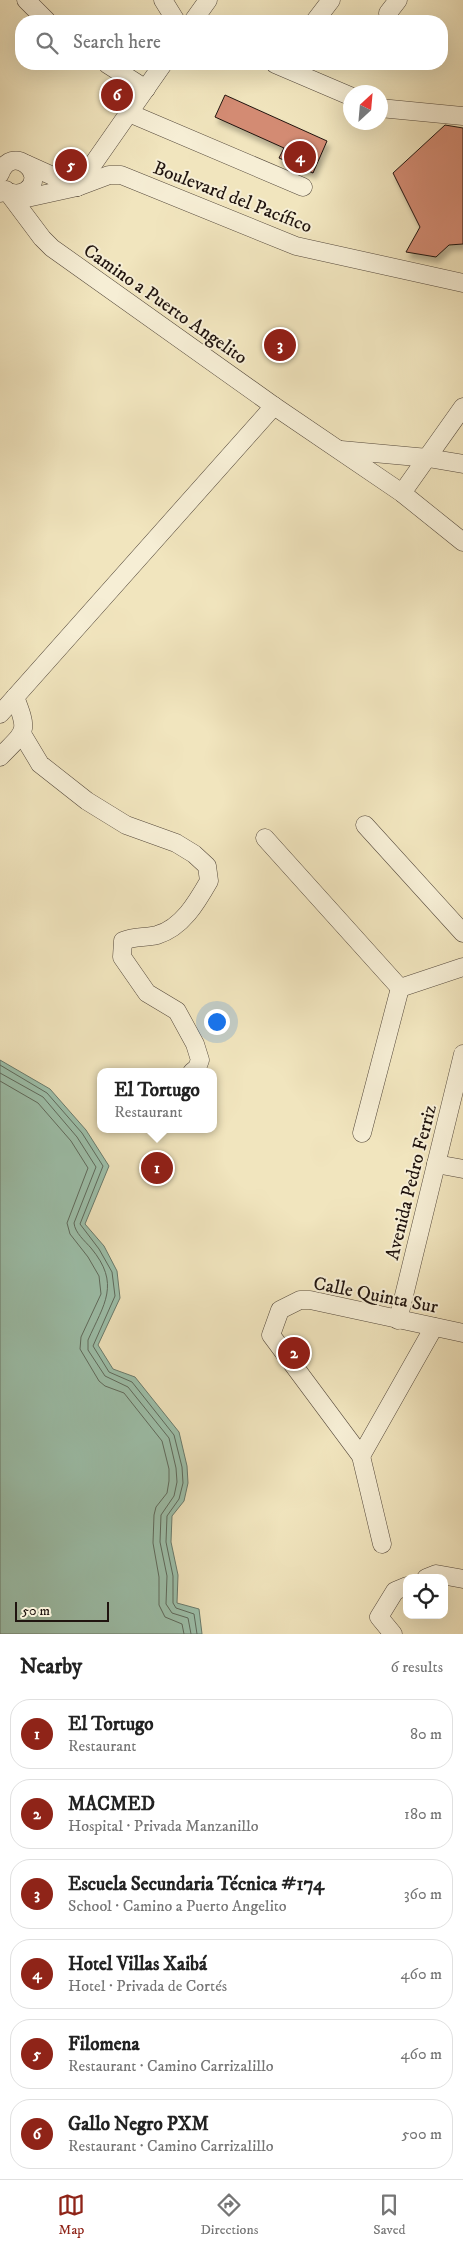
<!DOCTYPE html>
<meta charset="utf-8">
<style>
body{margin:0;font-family:"IM FELL DW Pica",serif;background:#f6f6f6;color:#222}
.controls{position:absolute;right:15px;bottom:15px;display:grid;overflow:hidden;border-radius:10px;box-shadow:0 5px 20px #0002}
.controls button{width:45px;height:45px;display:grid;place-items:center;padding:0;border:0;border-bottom:1px solid #e0e0e0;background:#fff;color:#222;font:25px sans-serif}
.compass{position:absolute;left:343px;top:85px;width:45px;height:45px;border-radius:50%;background:#fff;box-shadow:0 5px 20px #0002;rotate:26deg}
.scale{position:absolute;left:15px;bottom:12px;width:94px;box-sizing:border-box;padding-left:5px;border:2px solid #20140f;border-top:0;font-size:14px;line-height:18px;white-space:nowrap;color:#20140f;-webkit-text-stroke:4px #f6eed5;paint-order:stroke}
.you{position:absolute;left:216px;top:1021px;width:18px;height:18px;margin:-12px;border:4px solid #fff;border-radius:50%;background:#1a73e8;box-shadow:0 0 0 8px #1a73e833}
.badge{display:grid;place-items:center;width:32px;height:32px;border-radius:50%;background:#8f2418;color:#fff;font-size:16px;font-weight:700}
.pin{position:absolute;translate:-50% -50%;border:2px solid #fff;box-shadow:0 1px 5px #0006}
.popup{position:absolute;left:97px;top:1068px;width:120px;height:65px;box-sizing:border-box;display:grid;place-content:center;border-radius:10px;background:#fff;filter:drop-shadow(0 1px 4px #0005);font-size:16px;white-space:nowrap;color:#767676}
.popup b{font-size:19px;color:#222}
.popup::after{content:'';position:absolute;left:50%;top:100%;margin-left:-10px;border:10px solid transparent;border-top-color:#fff}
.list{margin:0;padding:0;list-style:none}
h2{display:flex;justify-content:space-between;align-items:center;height:65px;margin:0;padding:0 20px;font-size:21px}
h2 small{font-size:16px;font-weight:400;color:#767676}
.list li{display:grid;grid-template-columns:32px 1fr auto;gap:15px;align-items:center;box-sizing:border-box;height:70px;margin:0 10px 10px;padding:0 10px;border:1px solid #e0e0e0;border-radius:20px}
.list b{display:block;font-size:19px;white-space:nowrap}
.list p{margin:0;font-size:16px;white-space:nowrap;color:#767676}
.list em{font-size:16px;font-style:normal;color:#767676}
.icon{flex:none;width:28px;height:28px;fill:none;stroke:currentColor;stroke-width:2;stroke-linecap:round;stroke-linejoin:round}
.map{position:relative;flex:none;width:463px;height:1634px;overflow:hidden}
.search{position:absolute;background:#fff;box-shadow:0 5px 20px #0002;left:15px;right:15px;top:15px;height:55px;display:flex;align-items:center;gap:12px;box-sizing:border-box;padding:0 18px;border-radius:20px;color:#767676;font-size:19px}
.sheet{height:545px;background:#fff}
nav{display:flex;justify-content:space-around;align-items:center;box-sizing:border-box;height:70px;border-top:1px solid #e0e0e0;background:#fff;font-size:14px;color:#767676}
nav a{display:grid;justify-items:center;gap:2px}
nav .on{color:#8f2418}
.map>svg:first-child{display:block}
.water{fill:#9cc0ab;stroke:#6a7b6d}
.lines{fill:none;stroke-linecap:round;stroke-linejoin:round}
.shore{stroke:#5e6a5d;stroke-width:1}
.building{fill:#d38b73;stroke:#20140f;filter:url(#shadow)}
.minor-casing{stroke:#54483b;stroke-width:19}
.minor{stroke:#f6eed5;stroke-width:18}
.labels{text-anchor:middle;stroke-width:4;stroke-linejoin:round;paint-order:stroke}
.street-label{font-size:19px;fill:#20140f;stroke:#f6eed5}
</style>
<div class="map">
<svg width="463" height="1634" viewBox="0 0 463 1634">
<defs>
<filter id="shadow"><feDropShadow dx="3" dy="5.5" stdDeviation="2.5" flood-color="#0004"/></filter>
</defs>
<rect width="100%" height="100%" fill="#f1e5be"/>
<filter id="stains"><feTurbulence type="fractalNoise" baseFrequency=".004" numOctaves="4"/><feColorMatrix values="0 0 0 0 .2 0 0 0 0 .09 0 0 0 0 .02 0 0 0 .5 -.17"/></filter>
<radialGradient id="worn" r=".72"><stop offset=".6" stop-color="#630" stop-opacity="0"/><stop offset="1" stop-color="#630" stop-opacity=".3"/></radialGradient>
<polygon class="water" points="0,1060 50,1089 86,1130 109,1166 85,1224 104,1246 117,1271 120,1298 98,1345 113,1369 135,1377 179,1432 187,1466 188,1483 184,1501 172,1516 171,1542 178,1575 177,1603 199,1609 202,1634 0,1634"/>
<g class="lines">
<g class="shore">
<polyline points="0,1065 47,1093 82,1133 103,1166 80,1224 99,1249 112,1272 115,1296 93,1346 109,1372 132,1382 174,1435 182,1467 183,1483 179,1499 167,1516 166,1542 173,1576 173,1603 176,1608 194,1614 197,1634"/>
<path d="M0,1073L43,1097L77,1137L96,1167L74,1223C75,1233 85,1241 91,1248C121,1284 104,1304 88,1340V1350L105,1376L128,1387L169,1438L176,1468L177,1482L174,1496L161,1515L160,1542L167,1576L166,1604L172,1613L188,1618L191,1634"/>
<polyline points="0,1081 38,1103 71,1141 88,1168 67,1223 70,1234 88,1257 99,1276 101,1294 81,1337 80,1349 99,1381 105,1386 124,1393 162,1441 169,1469 169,1481 167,1493 156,1507 154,1515 153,1543 159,1577 159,1605 165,1617 182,1624 184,1634"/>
</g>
</g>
<g class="building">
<polygon points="225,95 327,141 313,173 279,158 284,148 215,117"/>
<polygon points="445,125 463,128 463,244 449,245 436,257 406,252 420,227 393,173"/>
</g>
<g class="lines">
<defs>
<g id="minor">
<polyline points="26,0 47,21"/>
<polyline points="163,0 176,21"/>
<polyline points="388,13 398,0"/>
<polyline points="193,21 208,0"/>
<polyline points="315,21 331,0"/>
<polyline points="107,64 146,89"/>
<polyline points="275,64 350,96"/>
<polyline points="380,108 463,116"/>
<polyline points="129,113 303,187"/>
<polyline points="26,164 77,187"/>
<path d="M0,174C11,143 48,173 27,190C22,194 17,194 12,193"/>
<polyline points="77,187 163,64"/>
<polyline points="0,193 6,190 42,238 52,248 274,406 402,493 463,542"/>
<polyline points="12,193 27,198 77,187 109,175 121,175 296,246 463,283"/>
<polyline points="341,450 428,458 463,464"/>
<polyline points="402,493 463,407"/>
<polyline points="0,714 274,406"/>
<path d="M22,734L40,764L87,801L126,825L176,843L194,854L207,866L209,881C197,902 182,928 157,935C145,938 134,936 123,941L122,957L147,993L177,1011L195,1044L200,1060L197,1068L192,1072"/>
<path d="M0,757C26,730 29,733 15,697"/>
<polyline points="365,825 463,933"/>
<polyline points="265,838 400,988"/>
<polyline points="400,988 463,967"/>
<polyline points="362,1133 400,988"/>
<polyline points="436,1164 463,1169"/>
<polyline points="398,1320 463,1054"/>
<polyline points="361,1456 434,1327"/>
<polyline points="382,1544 361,1456 271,1335 280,1310 300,1300 310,1300 463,1333"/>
<polyline points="426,1578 436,1574 463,1579"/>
<polyline points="393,1634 379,1617 395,1591 407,1586"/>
</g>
</defs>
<use href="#minor" class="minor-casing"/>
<use href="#minor" class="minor"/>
</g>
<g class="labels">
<g class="street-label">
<text transform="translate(233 196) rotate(21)" y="7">Boulevard del Pacífico</text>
<text transform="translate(166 303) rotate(35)" y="7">Camino a Puerto Angelito</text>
<text transform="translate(410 1182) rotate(-76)" y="7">Avenida Pedro Ferriz</text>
<text transform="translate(376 1294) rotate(11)" y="7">Calle Quinta Sur</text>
</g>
</g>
<rect width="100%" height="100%" filter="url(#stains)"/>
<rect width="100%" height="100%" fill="url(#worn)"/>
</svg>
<div class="controls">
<button><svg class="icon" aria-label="locate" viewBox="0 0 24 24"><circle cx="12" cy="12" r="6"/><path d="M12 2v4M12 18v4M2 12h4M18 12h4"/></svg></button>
</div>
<svg class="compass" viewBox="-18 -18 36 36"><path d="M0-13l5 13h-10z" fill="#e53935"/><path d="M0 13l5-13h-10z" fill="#767676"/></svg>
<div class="scale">50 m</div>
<div class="you"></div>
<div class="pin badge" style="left:157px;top:1168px">1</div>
<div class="popup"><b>El Tortugo</b>Restaurant</div>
<div class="pin badge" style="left:294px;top:1353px">2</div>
<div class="pin badge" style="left:280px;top:345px">3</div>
<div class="pin badge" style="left:300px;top:157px">4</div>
<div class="pin badge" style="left:71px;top:165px">5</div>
<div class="pin badge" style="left:117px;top:95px">6</div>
<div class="search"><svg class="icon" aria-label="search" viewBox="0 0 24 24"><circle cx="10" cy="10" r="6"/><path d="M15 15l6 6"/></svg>Search here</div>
</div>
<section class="sheet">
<h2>Nearby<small>6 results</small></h2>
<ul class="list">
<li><span class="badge">1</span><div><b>El Tortugo</b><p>Restaurant</p></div><em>80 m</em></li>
<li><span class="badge">2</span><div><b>MACMED</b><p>Hospital · Privada Manzanillo</p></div><em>180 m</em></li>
<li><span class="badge">3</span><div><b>Escuela Secundaria Técnica #174</b><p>School · Camino a Puerto Angelito</p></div><em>360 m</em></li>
<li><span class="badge">4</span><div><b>Hotel Villas Xaibá</b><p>Hotel · Privada de Cortés</p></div><em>460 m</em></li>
<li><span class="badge">5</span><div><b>Filomena</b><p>Restaurant · Camino Carrizalillo</p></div><em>460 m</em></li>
<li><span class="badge">6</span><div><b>Gallo Negro PXM</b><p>Restaurant · Camino Carrizalillo</p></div><em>500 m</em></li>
</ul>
</section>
<nav>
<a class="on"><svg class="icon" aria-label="map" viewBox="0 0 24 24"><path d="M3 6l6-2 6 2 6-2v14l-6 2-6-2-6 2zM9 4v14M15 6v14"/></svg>Map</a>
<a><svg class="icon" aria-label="directions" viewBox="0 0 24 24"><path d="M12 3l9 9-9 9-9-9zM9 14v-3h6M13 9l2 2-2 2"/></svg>Directions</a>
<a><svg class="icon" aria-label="saved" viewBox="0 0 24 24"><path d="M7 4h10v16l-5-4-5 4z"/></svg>Saved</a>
</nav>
